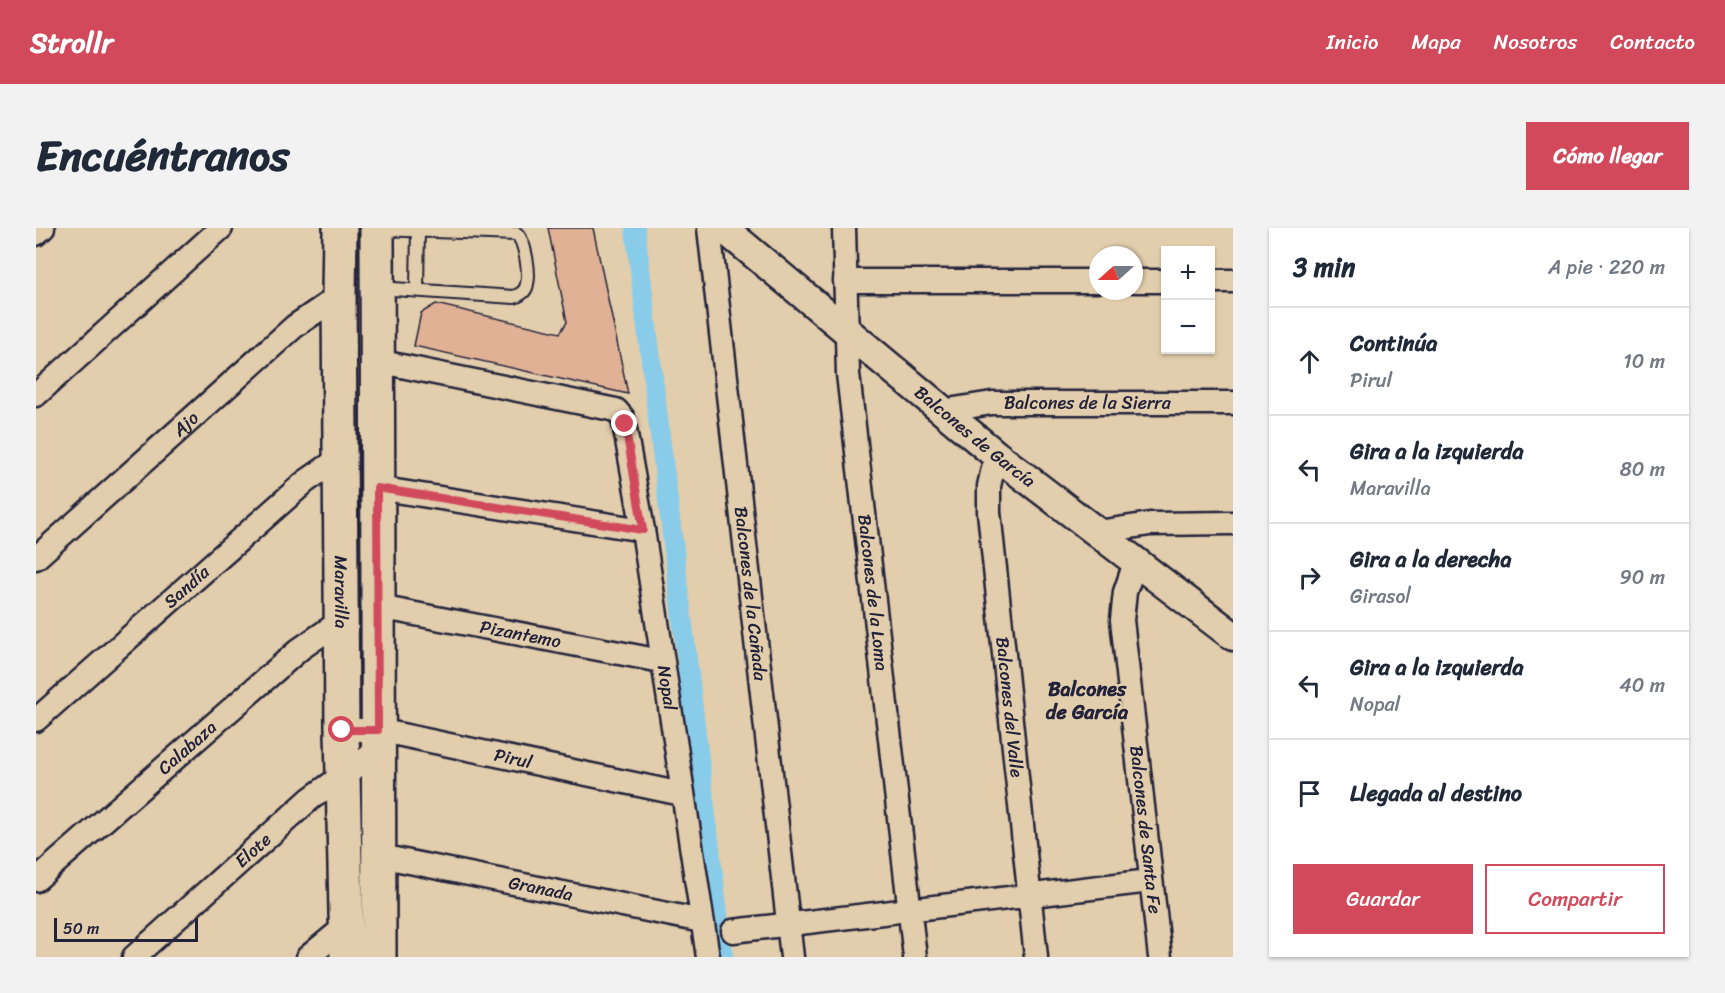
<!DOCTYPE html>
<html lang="es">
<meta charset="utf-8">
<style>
body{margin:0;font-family:Sriracha,sans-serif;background:#f2f2f3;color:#1f2937}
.controls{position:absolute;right:18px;top:18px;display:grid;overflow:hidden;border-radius:0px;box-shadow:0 2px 4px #0004}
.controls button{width:54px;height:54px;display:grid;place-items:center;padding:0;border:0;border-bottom:2px solid #e0e1e3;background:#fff;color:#1f2937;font:30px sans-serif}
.compass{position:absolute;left:1053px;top:18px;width:54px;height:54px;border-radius:50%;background:#fff;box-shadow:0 2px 4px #0004;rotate:249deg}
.scale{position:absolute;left:18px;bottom:15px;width:144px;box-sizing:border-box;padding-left:6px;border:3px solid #22223b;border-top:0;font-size:16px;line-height:21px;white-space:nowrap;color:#22223b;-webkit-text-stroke:4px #e2ceac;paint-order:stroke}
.stop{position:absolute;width:18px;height:18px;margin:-14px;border:4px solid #d1495b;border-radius:50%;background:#fff}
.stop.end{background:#d1495b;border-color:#fff;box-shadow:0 2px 6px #0008}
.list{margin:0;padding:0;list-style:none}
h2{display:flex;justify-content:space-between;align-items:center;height:78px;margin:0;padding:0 24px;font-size:26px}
h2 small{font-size:20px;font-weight:400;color:#747a83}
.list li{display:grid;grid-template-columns:39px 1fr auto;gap:18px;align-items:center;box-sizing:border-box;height:108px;padding:0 24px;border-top:2px solid #e0e1e3}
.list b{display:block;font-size:22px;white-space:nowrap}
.list p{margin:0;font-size:20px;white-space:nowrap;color:#747a83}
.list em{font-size:20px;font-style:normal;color:#747a83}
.actions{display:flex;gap:12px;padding:18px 24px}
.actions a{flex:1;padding:14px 0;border:2px solid #d1495b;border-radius:0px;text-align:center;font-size:21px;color:#d1495b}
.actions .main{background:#d1495b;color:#fff}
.icon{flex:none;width:33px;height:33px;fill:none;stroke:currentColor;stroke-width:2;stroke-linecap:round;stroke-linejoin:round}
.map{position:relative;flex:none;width:1197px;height:729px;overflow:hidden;border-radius:0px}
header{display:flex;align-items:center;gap:36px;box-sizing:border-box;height:84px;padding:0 30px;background:#d1495b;color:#fff}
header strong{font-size:28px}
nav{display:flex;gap:33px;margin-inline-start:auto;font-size:21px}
.intro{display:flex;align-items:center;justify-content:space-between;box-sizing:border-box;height:144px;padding:0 36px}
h1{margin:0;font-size:42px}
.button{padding:15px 27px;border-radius:0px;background:#d1495b;color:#fff;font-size:21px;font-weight:700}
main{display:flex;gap:36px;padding:0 36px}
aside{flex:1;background:#fff;border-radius:0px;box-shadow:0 2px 4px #0004}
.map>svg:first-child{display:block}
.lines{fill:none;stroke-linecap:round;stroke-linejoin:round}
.canal{stroke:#89ccea;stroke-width:20}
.building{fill:#e1b195;stroke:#22223b;stroke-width:1.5}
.service-casing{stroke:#22223b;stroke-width:16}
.minor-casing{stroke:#22223b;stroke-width:27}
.tertiary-casing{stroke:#22223b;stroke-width:33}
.secondary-casing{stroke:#22223b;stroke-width:38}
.service{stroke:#e2ceac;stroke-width:12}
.minor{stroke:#e2ceac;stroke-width:22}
.tertiary{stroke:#e2ceac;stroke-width:28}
.secondary{stroke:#e2ceac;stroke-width:33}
.route{stroke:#d1495b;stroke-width:8}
.labels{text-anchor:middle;stroke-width:5;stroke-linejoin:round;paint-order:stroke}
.street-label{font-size:18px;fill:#22223b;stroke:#e2ceac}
.neighbourhood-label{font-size:20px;font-weight:bold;fill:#22223b;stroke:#e2ceac}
</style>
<header>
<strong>Strollr</strong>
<nav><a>Inicio</a><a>Mapa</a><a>Nosotros</a><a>Contacto</a></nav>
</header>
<div class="intro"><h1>Encuéntranos</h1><a class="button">Cómo llegar</a></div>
<main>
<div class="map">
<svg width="1197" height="729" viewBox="0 0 1197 729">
<rect width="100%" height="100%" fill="#e2ceac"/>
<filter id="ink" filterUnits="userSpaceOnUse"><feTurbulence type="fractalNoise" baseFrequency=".0167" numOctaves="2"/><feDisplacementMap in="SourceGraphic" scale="12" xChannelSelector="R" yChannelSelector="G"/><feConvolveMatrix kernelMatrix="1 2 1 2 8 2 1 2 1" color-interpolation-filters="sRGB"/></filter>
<g filter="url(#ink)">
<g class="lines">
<polyline class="canal" points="599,0 687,729"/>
</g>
<polygon class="building" points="512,0 557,0 592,166 378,118 385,85 400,76 524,105 531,94"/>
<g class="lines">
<defs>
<g id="service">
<path d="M342,1L481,6C489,14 494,44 491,56C490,63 484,67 478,69L342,60"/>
<polyline points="381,62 382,0"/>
</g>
<g id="minor">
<path id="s1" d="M673,0L756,729"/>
<path id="s2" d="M808,0L812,146L879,729"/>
<polyline points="0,6 7,0"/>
<polyline points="809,53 1062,53"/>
<polyline points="1098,53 1130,53"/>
<polyline points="1174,53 1197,53"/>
<path id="s3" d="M341,133L580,182L587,190L607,302L672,729"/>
<polyline points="0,167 185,0"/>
<path id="s4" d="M906,183L956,175H1197"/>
<path id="s5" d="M960,227L953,258V284L1000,729"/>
<polyline points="341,260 607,302"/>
<polyline points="1062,304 1114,296 1197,295"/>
<path id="s6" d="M0,330L259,98L303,68"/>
<path id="s7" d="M1100,332L1089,364L1086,392L1124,729"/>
<path id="s8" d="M343,379L625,433"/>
<path id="s9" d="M0,492L269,254L305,229"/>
<path id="s10" d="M306,502H342L646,566"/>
<path id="s11" d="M344,628L666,693"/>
<path id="s12" d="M0,652L264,421L306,392"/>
<polyline points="697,703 1114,653"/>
<path id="s13" d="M98,729L274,571L342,522"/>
<polyline points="272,729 311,697"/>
</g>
<g id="tertiary">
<path id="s14" d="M687,0L960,227L1197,408"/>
</g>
<g id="secondary">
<path id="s15" d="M304,0L303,68L306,502L311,729"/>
<polyline points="341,0 343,729"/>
</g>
</defs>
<use href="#service" class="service-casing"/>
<use href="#minor" class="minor-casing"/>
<use href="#tertiary" class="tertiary-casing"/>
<use href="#secondary" class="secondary-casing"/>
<use href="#service" class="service"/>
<use href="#minor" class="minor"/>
<use href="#tertiary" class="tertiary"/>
<use href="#secondary" class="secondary"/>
</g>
</g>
<g class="lines" filter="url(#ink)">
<polyline class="route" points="306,502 342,502 341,260 607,302 589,196"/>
</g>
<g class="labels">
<g class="street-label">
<text dy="6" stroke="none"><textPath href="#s4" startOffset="146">Balcones de la Sierra</textPath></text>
<text dy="6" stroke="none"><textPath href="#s6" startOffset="201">Ajo</textPath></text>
<text dy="6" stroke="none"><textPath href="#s14" startOffset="327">Balcones de García</textPath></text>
<text dy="6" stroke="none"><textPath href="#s9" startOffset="201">Sandía</textPath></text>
<text dy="6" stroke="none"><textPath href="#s15" startOffset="364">Maravilla</textPath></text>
<text dy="6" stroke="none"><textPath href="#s1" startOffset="368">Balcones de la Cañada</textPath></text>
<text dy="6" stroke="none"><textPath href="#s2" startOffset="366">Balcones de la Loma</textPath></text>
<text dy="6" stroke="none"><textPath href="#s8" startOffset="144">Pizantemo</textPath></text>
<text dy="6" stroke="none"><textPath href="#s3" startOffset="528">Nopal</textPath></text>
<text dy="6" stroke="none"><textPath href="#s5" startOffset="254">Balcones del Valle</textPath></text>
<text dy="6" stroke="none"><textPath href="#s12" startOffset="201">Calabaza</textPath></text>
<text dy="6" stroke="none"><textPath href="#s10" startOffset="174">Pirul</textPath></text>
<text dy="6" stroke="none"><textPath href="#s7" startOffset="273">Balcones de Santa Fe</textPath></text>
<text dy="6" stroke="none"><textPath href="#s13" startOffset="160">Elote</textPath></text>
<text dy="6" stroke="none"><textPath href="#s11" startOffset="164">Granada</textPath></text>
</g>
<g class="neighbourhood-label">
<text x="1051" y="468">Balcones<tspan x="1051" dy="23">de García</tspan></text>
</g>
</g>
</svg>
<div class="controls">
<button>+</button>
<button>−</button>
</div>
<svg class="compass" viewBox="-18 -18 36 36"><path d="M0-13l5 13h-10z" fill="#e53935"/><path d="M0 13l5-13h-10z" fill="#747a83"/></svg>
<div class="scale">50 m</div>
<div class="stop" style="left:306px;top:502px"></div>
<div class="stop end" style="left:589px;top:196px"></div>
</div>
<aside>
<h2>3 min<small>A pie · 220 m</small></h2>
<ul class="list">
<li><svg class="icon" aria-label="ahead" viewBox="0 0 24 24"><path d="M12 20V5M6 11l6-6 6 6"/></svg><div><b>Continúa</b><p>Pirul</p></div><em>10 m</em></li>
<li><svg class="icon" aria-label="left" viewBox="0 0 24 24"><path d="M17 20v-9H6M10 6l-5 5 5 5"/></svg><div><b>Gira a la izquierda</b><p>Maravilla</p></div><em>80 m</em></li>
<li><svg class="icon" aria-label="right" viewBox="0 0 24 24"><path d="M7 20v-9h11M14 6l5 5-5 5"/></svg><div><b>Gira a la derecha</b><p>Girasol</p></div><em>90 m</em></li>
<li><svg class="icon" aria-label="left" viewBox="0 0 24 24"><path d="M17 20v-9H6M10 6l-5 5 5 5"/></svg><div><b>Gira a la izquierda</b><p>Nopal</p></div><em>40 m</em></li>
<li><svg class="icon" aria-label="arrive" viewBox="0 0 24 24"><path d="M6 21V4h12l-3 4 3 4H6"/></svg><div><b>Llegada al destino</b></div></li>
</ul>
<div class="actions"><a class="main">Guardar</a><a>Compartir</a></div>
</aside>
</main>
